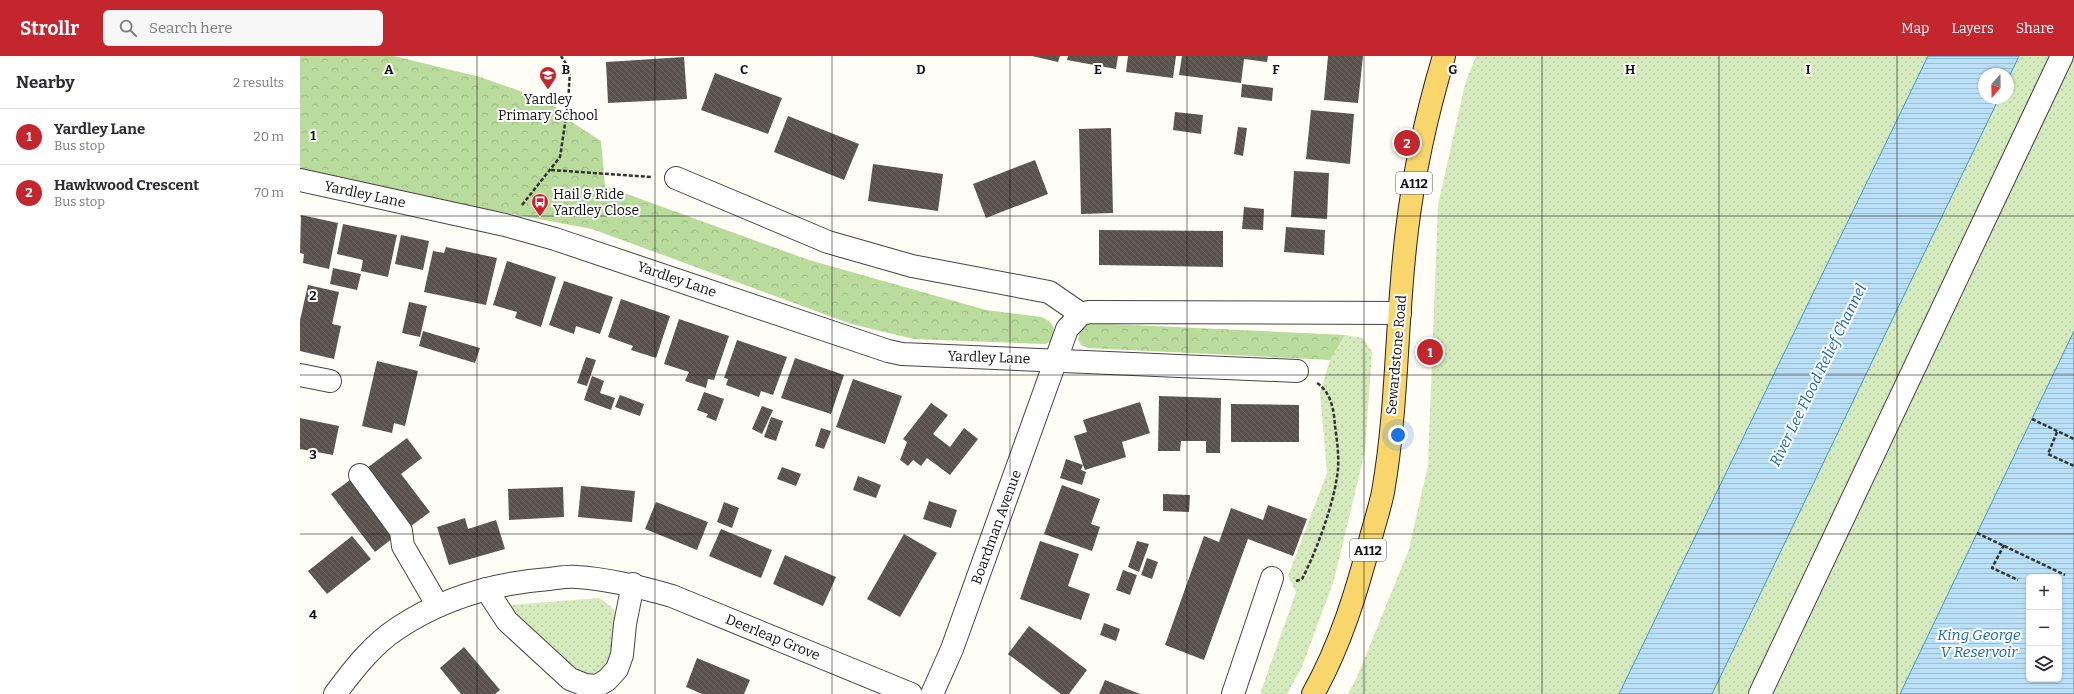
<!DOCTYPE html>
<meta charset="utf-8">
<style>
body{margin:0;font-family:Bitter,serif;background:#f7f7f7;color:#2b2b33}
.controls{position:absolute;right:12px;bottom:12px;display:grid;overflow:hidden;border-radius:6px;box-shadow:0 1px 3px #0004}
.controls button{width:36px;height:36px;display:grid;place-items:center;padding:0;border:0;border-bottom:1px solid #e1e1e2;background:#fff;color:#2b2b33;font:20px sans-serif}
.compass{position:absolute;left:1678px;top:12px;width:36px;height:36px;border-radius:50%;background:#fff;box-shadow:0 1px 3px #0004;rotate:200deg}
.you{position:absolute;left:1098px;top:379px;width:14px;height:14px;margin:-10px;border:3px solid #fff;border-radius:50%;background:#1a73e8;box-shadow:0 0 0 6px #1a73e833}
.badge{display:grid;place-items:center;width:26px;height:26px;border-radius:50%;background:#c4262e;color:#fff;font-size:13px;font-weight:700}
.pin{position:absolute;translate:-50% -50%;border:2px solid #fff;box-shadow:0 1px 4px #0006}
.list{margin:0;padding:0;list-style:none}
h2{display:flex;justify-content:space-between;align-items:center;height:52px;margin:0;padding:0 16px;font-size:17px}
h2 small{font-size:13px;font-weight:400;color:#7c7c81}
.list li{display:grid;grid-template-columns:26px 1fr auto;gap:12px;align-items:center;box-sizing:border-box;height:56px;padding:0 16px;border-top:1px solid #e1e1e2}
.list b{display:block;font-size:15px;white-space:nowrap}
.list p{margin:0;font-size:13px;white-space:nowrap;color:#7c7c81}
.list em{font-size:13px;font-style:normal;color:#7c7c81}
.icon{flex:none;width:22px;height:22px;fill:none;stroke:currentColor;stroke-width:2;stroke-linecap:round;stroke-linejoin:round}
.map{position:relative;flex:none;width:1774px;height:638px;overflow:hidden}
header{display:flex;align-items:center;gap:24px;box-sizing:border-box;height:56px;padding:0 20px;background:#c4262e;color:#fff}
header strong{font-size:19px}
nav{display:flex;gap:22px;margin-inline-start:auto;font-size:14px}
.search{width:280px;height:36px;background:#f7f7f7;display:flex;align-items:center;gap:10px;box-sizing:border-box;padding:0 14px;border-radius:6px;color:#7c7c81;font-size:15px}
main{display:flex}
aside{flex:1;background:#fff}
.map>svg:first-child{display:block}
.grass{fill:url(#grass-dots)}
.forest{fill:url(#forest-crowns)}
.water{fill:url(#water-rules);stroke:#3f96cf;fill-rule:evenodd}
.building{fill:url(#building-back-hatch)}
.lines{fill:none;stroke-linecap:round;stroke-linejoin:round}
.minor-casing{stroke:#444;stroke-width:24}
.major-casing{stroke:#222;stroke-width:24}
.path{stroke:#333;stroke-width:2.5;stroke-dasharray:4 2;stroke-linecap:butt}
.minor{stroke:#fff;stroke-width:22}
.major{stroke:#f9d66b;stroke-width:22}
.grid{fill:none;stroke:#111;stroke-width:1;stroke-opacity:0.55}
.labels{text-anchor:middle;stroke-width:4;stroke-linejoin:round;paint-order:stroke}
.shield{fill:#fff;stroke:#585858;stroke-width:1}
.shield-label{font-size:13px;font-weight:bold;fill:#111}
.poi-label{font-size:14px;fill:#111;stroke:#fff}
.street-label{font-size:14px;fill:#111;stroke:#fff}
.water-label{font-size:15px;font-style:italic;fill:#1768a6;stroke:#fff}
.grid-label{font-size:13px;text-anchor:middle;font-weight:bold;fill:#111;stroke:#fff;stroke-width:4;stroke-linejoin:round;paint-order:stroke}
</style>
<header>
<strong>Strollr</strong>
<div class="search"><svg class="icon" aria-label="search" viewBox="0 0 24 24"><circle cx="10" cy="10" r="6"/><path d="M15 15l6 6"/></svg>Search here</div>
<nav><a>Map</a><a>Layers</a><a>Share</a></nav>
</header>
<main>
<aside>
<h2>Nearby<small>2 results</small></h2>
<ul class="list">
<li><span class="badge">1</span><div><b>Yardley Lane</b><p>Bus stop</p></div><em>20 m</em></li>
<li><span class="badge">2</span><div><b>Hawkwood Crescent</b><p>Bus stop</p></div><em>70 m</em></li>
</ul>
</aside>
<div class="map">
<svg width="1774" height="638" viewBox="0 0 1774 638">
<defs>
<pattern id="grass-dots" width="8" height="8" patternUnits="userSpaceOnUse"><rect width="8" height="8" fill="#d5ebbd"/><path d="M2 2h.1M6 6h.1" fill="none" stroke="#b6c8a1" stroke-width="1.8" stroke-linecap="round"/></pattern>
<pattern id="forest-crowns" width="20" height="18" patternUnits="userSpaceOnUse"><rect width="20" height="18" fill="#b9dc9c"/><path d="M2 6a3 3 0 1 1 6 0M12 15a3 3 0 1 1 6 0" fill="none" stroke="#9ebc85"/></pattern>
<pattern id="water-rules" width="6" height="5" patternUnits="userSpaceOnUse"><rect width="6" height="5" fill="#b9e0f7"/><path d="M0 2.5h6" fill="none" stroke="#9ebfd3"/></pattern>
<pattern id="building-back-hatch" width="6" height="6" patternUnits="userSpaceOnUse"><rect width="6" height="6" fill="#5a524d"/><path d="M-1 5l2 2M0 0l6 6M5-1l2 2" fill="none" stroke="#6d6662"/></pattern>
</defs>
<rect width="100%" height="100%" fill="#fffdf5"/>
<g class="grass">
<polygon points="1176,0 1628,0 1319,638 1048,638 1057,621 1109,493 1128,409 1138,149 1165,28"/>
<polygon points="1719,0 1774,0 1774,275 1600,638 1412,638 1699,42 1708,42 1708,23"/>
<polygon points="1045,279 1063,282 1072,296 1065,395 1034,524 1002,611 987,638 960,638 996,536 988,520 1027,417 1020,336 1030,304"/>
<path d="M299,542C306,547 313,550 316,559C318,566 309,606 305,613L293,618L280,616L213,558L211,549Z"/>
</g>
<g class="forest">
<path d="M0,0H94L180,21L251,46L270,65L301,85L305,130L509,204L686,254L741,261C753,266 757,272 752,285L745,288L614,283L551,268L292,173L0,118Z"/>
<polygon points="789,267 1045,279 1030,304 788,292 781,289 778,283 780,275"/>
</g>
<g class="water">
<polygon points="1628,0 1719,0 1708,23 1708,18 1684,18 1684,42 1699,42 1412,638 1319,638"/>
<path d="M1774,275V638H1600ZM1729,521H1759V623H1729Z"/>
</g>
<g class="building">
<polygon points="732,0 760,0 758,6"/>
<polygon points="768,0 818,0 816,13 767,4"/>
<polygon points="828,0 876,0 873,22 826,16"/>
<polygon points="882,0 968,0 967,6 944,3 941,27 879,19"/>
<polygon points="1028,0 1063,0 1058,47 1024,44"/>
<polygon points="384,1 387,43 308,47 306,6"/>
<polygon points="415,17 482,42 468,78 401,54"/>
<polygon points="942,28 973,32 972,45 941,41"/>
<polygon points="1011,54 1054,58 1050,108 1006,103"/>
<polygon points="875,56 903,59 901,78 873,74"/>
<polygon points="488,60 559,88 544,124 474,96"/>
<polygon points="938,71 947,72 943,100 934,98"/>
<polygon points="811,72 813,157 781,158 779,73"/>
<polygon points="735,104 748,138 686,162 673,128"/>
<polygon points="573,108 643,118 638,155 568,145"/>
<polygon points="994,115 1029,117 1027,163 991,161"/>
<polygon points="944,151 964,153 963,174 942,173"/>
<polygon points="1,159 38,167 29,213 3,207 4,198 0,197"/>
<polygon points="43,168 97,179 88,221 61,215 63,204 37,198"/>
<polygon points="986,171 1025,174 1024,199 984,196"/>
<polygon points="799,174 923,175 923,211 799,209"/>
<polygon points="101,179 129,185 123,214 95,208"/>
<polygon points="146,191 197,202 186,249 124,236 133,195 144,197"/>
<polygon points="207,205 256,221 241,271 215,262 217,256 193,249"/>
<polygon points="33,212 61,218 57,234 30,228"/>
<polygon points="264,225 313,241 300,278 276,270 274,278 249,269"/>
<polygon points="8,229 39,236 32,268 41,270 34,303 0,295 0,264"/>
<polygon points="321,243 370,260 356,302 331,294 333,290 308,281"/>
<polygon points="109,246 127,250 120,281 102,277"/>
<polygon points="379,263 429,280 414,324 408,323 406,332 385,325 389,316 364,308"/>
<polygon points="123,275 180,292 175,307 119,290"/>
<polygon points="437,284 487,301 473,339 461,335 459,341 426,329 428,323 424,322"/>
<polygon points="286,301 296,304 287,330 277,327"/>
<polygon points="495,302 544,319 531,358 481,342"/>
<polygon points="77,305 118,315 105,370 94,367 92,377 62,370"/>
<polygon points="292,320 304,325 300,337 315,342 311,354 284,344"/>
<polygon points="553,323 602,340 585,388 536,371"/>
<polygon points="404,336 424,343 416,365 406,361 408,358 397,354"/>
<polygon points="320,339 344,348 340,360 315,351"/>
<polygon points="859,340 921,342 920,397 906,397 906,385 881,385 880,395 858,395"/>
<polygon points="840,346 850,377 822,386 826,401 785,414 783,409 781,414 786,416 782,429 760,422 766,403 783,409 774,380 787,376 783,364"/>
<polygon points="631,347 648,359 633,378 650,391 664,372 678,383 650,419 627,402 621,410 613,404 608,410 600,404 607,386 603,383"/>
<polygon points="931,348 999,349 999,386 931,386"/>
<polygon points="462,350 473,354 462,378 452,373"/>
<polygon points="471,361 483,365 476,385 464,381"/>
<polygon points="0,362 39,370 33,399 0,393"/>
<polygon points="521,372 531,375 524,393 515,390"/>
<polygon points="107,382 122,402 101,418 130,456 111,470 67,412"/>
<polygon points="482,411 501,418 496,430 477,423"/>
<polygon points="558,420 581,429 576,442 553,434"/>
<polygon points="50,424 93,482 75,496 31,438"/>
<polygon points="762,429 800,443 791,468 800,471 792,495 744,478"/>
<polygon points="281,430 335,435 332,466 278,461"/>
<polygon points="263,431 264,461 209,464 208,433"/>
<polygon points="863,438 890,439 889,456 863,455"/>
<polygon points="629,445 657,454 651,472 623,463"/>
<polygon points="356,446 408,466 397,494 345,473"/>
<polygon points="424,446 439,452 432,472 417,466"/>
<polygon points="968,449 1007,463 993,500 948,483 904,604 865,589 904,480 919,486 931,452 963,464"/>
<polygon points="165,462 168,473 196,464 205,493 149,509 137,471"/>
<polygon points="421,473 472,494 461,522 409,500"/>
<polygon points="604,478 637,497 600,561 567,543"/>
<polygon points="52,480 71,503 27,538 8,515"/>
<polygon points="740,485 779,498 768,530 790,538 781,564 720,543"/>
<polygon points="837,485 849,488 839,516 828,511"/>
<polygon points="485,499 536,521 523,550 473,528"/>
<polygon points="847,502 858,506 852,523 841,519"/>
<polygon points="823,514 837,519 830,539 816,534"/>
<polygon points="804,567 820,573 816,585 800,579"/>
<polygon points="729,570 787,614 769,638 761,638 708,598"/>
<polygon points="164,591 200,634 195,638 161,638 140,612"/>
<polygon points="397,602 450,624 444,638 402,638 386,631"/>
<polygon points="805,624 840,638 799,638"/>
</g>
<g class="lines">
<defs>
<g id="minor">
<polyline points="376,122 528,186 612,210 749,236 781,258"/>
<polyline points="0,124 205,169 255,183 588,295 602,298 997,315"/>
<polyline points="0,319 30,325"/>
<polyline points="60,419 101,475 103,490 138,550"/>
<polyline points="186,533 207,565 270,623 285,629 297,630 307,624 317,613 322,599 325,568 333,528"/>
<path d="M35,638C53,614 72,589 98,572C143,542 196,527 249,523C258,522 268,520 277,521C309,523 341,531 372,540L611,638"/>
<polyline points="632,638 652,593 767,273 781,258 789,256 1100,257"/>
<polyline points="933,638 972,522"/>
<polyline points="1460,638 1762,0"/>
</g>
<path id="major" d="M1013,638C1040,590 1057,535 1071,481C1075,466 1080,451 1083,436C1098,350 1096,261 1107,174C1114,115 1127,57 1144,0"/>
</defs>
<use href="#minor" class="minor-casing"/>
<use href="#major" class="major-casing"/>
<g class="path">
<polyline points="251,114 351,121"/>
<polyline points="222,149 260,101 268,48 270,14 261,0"/>
<polyline points="1732,363 1774,383"/>
<polyline points="1757,376 1748,398 1774,410"/>
<polyline points="1677,477 1765,519"/>
<polyline points="1704,489 1692,512 1718,524"/>
<path d="M996,525L1002,523C1017,494 1035,445 1038,413C1039,399 1037,384 1035,370C1034,354 1031,336 1017,327"/>
</g>
<use href="#minor" class="minor"/>
<use href="#major" class="major"/>
</g>
<path class="grid" d="M177,0V638M355,0V638M532,0V638M710,0V638M887,0V638M1064,0V638M1242,0V638M1419,0V638M1597,0V638M0,160H1774M0,319H1774M0,478H1774"/>
<defs>
<symbol id="school-pin" viewBox="-11 -11 22 30"><path d="M0 17L-7.5 6A9.5 9.5 0 1 1 7.5 6Z" fill="#c4262e" stroke="#fff"/><path d="M0-5L7-2L0 1L-7-2ZM-4 1L0 2.5L4 1V4Q0 6-4 4Z" fill="#fff"/></symbol>
<symbol id="bus-pin" viewBox="-11 -11 22 30"><path d="M0 17L-7.5 6A9.5 9.5 0 1 1 7.5 6Z" fill="#c4262e" stroke="#fff"/><path d="M-5-6H5V4H4V6H2V4H-2V6H-4V4H-5ZM-3.5-4V0h7V-4ZM-3.5 1.2v1.5H-2V1.2ZM2 1.2v1.5H3.5V1.2Z" fill="#fff"/></symbol>
</defs>
<g fill-rule="evenodd">
<use href="#school-pin" x="238" y="9" width="20" height="27"/>
<use href="#bus-pin" x="230" y="136" width="20" height="27"/>
</g>
<g class="labels">
<g class="shield">
<rect x="1096" y="116" width="36" height="22" rx="3"/>
<rect x="1050" y="483" width="36" height="22" rx="3"/>
</g>
<g class="shield-label">
<text x="1114" y="132">A112</text>
<text x="1068" y="499">A112</text>
</g>
<g class="poi-label">
<text x="248" y="48">Yardley<tspan x="248" dy="16">Primary School</tspan></text>
<text x="253" y="143" text-anchor="start">Hail &amp; Ride<tspan x="253" dy="16">Yardley Close</tspan></text>
</g>
<g class="street-label">
<text transform="translate(65 138) rotate(12)" y="5">Yardley Lane</text>
<text transform="translate(377 223) rotate(19)" y="5">Yardley Lane</text>
<text transform="translate(1096 299) rotate(-85)" y="5">Sewardstone Road</text>
<text transform="translate(689 301) rotate(2)" y="5">Yardley Lane</text>
<text transform="translate(696 471) rotate(-70)" y="5">Boardman Avenue</text>
<text transform="translate(473 581) rotate(22)" y="5">Deerleap Grove</text>
</g>
<g class="water-label">
<text transform="translate(1518 319) rotate(-64)" y="5">River Lee Flood Relief Channel</text>
<text x="1679" y="584">King George<tspan x="1679" dy="17">V Reservoir</tspan></text>
</g>
</g>
<g class="grid-label">
<text x="89" y="18">A</text>
<text x="266" y="18">B</text>
<text x="444" y="18">C</text>
<text x="621" y="18">D</text>
<text x="798" y="18">E</text>
<text x="976" y="18">F</text>
<text x="1153" y="18">G</text>
<text x="1330" y="18">H</text>
<text x="1508" y="18">I</text>
<text x="13" y="84">1</text>
<text x="13" y="244">2</text>
<text x="13" y="403">3</text>
<text x="13" y="563">4</text>
</g>
</svg>
<div class="controls">
<button>+</button>
<button>−</button>
<button><svg class="icon" aria-label="layers" viewBox="0 0 24 24"><path d="M12 4l9 5-9 5-9-5zM3 14l9 5 9-5"/></svg></button>
</div>
<svg class="compass" viewBox="-18 -18 36 36"><path d="M0-13l5 13h-10z" fill="#e53935"/><path d="M0 13l5-13h-10z" fill="#7c7c81"/></svg>
<div class="you"></div>
<div class="pin badge" style="left:1130px;top:296px">1</div>
<div class="pin badge" style="left:1107px;top:87px">2</div>
</div>
</main>
